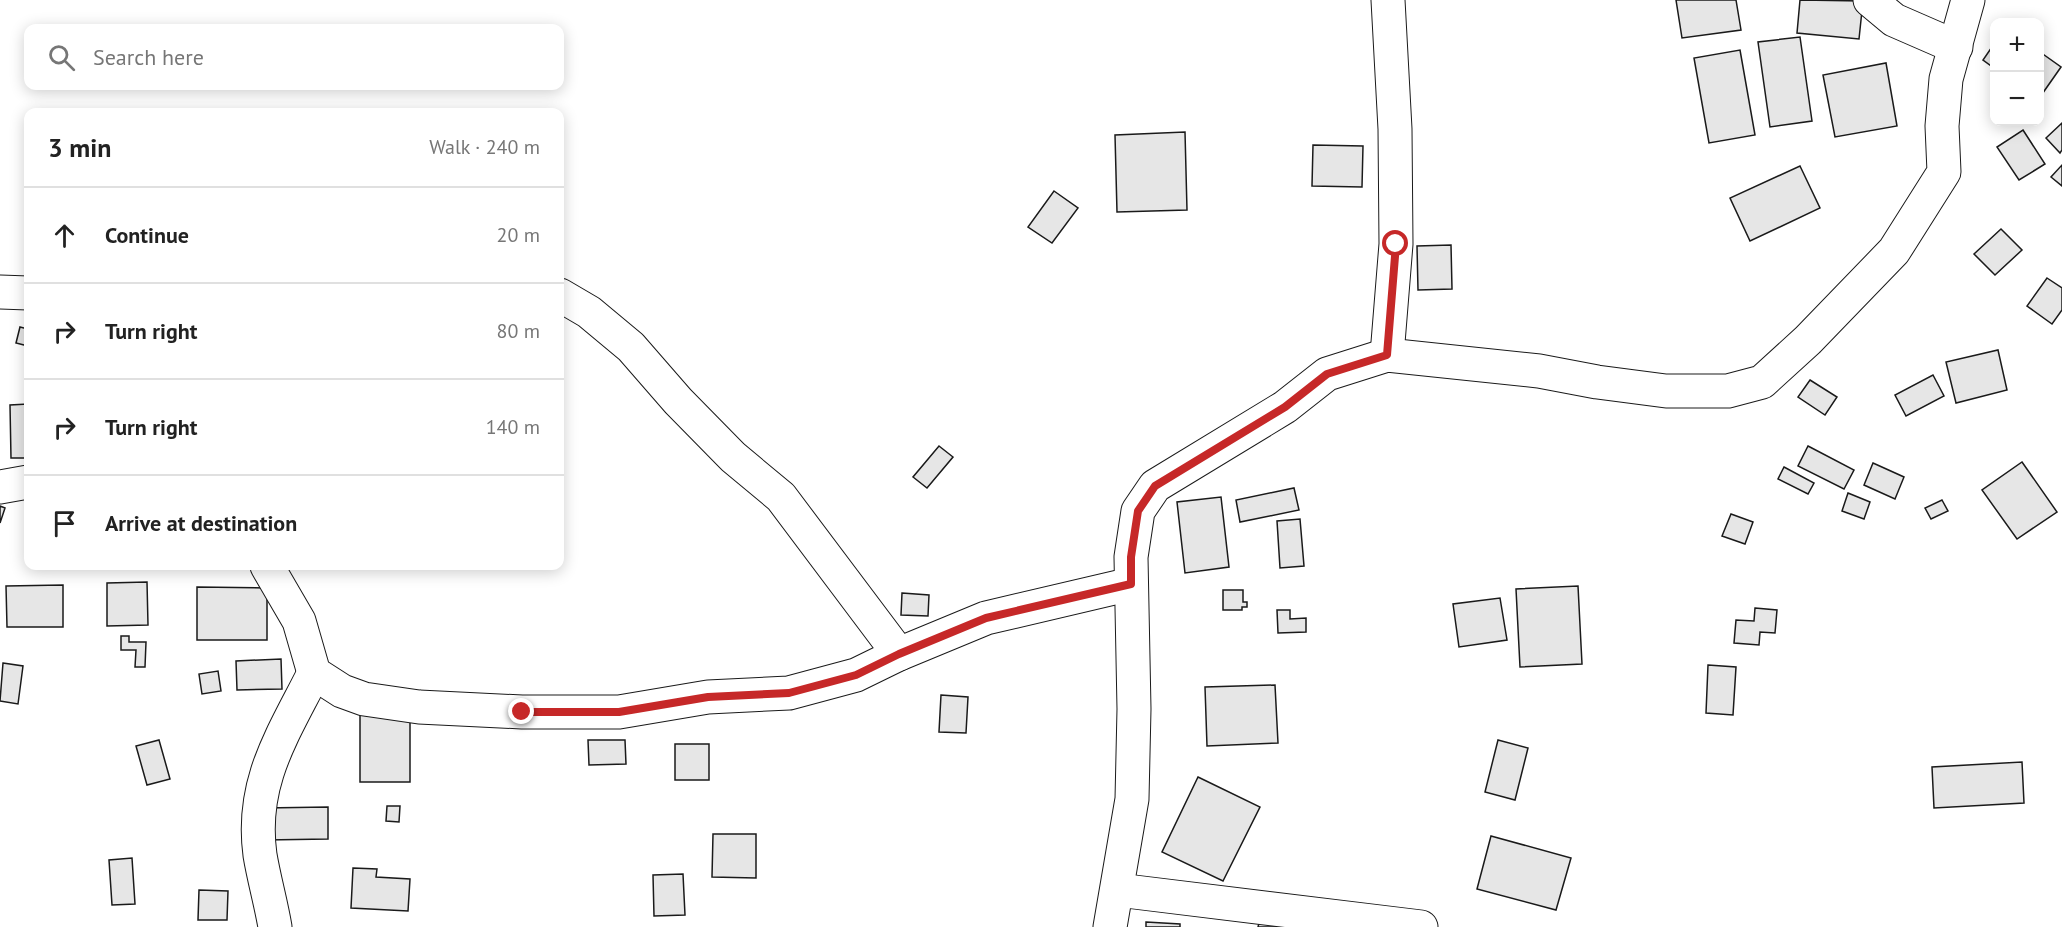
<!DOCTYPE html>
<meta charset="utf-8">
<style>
body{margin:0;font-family:"PT Sans",sans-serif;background:#f6f6f6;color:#222}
.controls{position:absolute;right:18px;top:18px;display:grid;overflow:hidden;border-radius:12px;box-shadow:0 3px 15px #0003}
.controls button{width:54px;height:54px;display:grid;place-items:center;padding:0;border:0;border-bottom:2px solid #e0e0e0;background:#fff;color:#222;font:30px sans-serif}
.stop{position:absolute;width:18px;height:18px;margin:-14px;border:4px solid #c62828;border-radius:50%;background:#fff}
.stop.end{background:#c62828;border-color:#fff;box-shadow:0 2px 6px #0008}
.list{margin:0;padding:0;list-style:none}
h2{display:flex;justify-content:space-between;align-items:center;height:78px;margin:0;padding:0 24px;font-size:26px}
h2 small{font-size:20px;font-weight:400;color:#767676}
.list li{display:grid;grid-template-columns:39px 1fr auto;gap:18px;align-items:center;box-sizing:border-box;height:96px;padding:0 24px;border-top:2px solid #e0e0e0}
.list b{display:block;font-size:22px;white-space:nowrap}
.list em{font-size:20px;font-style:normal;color:#767676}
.icon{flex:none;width:33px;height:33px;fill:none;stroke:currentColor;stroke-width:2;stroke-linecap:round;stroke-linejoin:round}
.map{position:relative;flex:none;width:2062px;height:927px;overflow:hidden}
.search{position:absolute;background:#fff;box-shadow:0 3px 15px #0003;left:24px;top:24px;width:540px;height:66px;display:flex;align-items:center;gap:15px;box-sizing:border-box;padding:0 21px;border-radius:12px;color:#767676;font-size:22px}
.panel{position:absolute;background:#fff;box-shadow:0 3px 15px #0003;left:24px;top:108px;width:540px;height:462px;border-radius:12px}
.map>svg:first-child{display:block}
.building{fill:#e6e6e6;stroke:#1a1a1a;stroke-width:1.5}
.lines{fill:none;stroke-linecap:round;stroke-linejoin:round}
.minor-casing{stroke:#1a1a1a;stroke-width:35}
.minor{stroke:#fff;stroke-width:33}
.route{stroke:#c62828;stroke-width:8}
</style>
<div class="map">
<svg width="2062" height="927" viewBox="0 0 2062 927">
<rect width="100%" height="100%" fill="#fff"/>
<g class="building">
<polygon points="1676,0 1736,0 1741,30 1682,38"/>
<polygon points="1800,0 1863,1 1859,39 1797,33"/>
<polygon points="1800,37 1812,121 1770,127 1758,42"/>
<polygon points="1994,44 1994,68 1983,60"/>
<polygon points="1740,50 1755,135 1709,143 1694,58"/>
<polygon points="2040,52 2061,67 2040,97"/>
<polygon points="1886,63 1897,126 1835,137 1823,75"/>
<polygon points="2062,123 2062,150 2060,153 2046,138"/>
<polygon points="2023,130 2045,164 2019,180 1997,147"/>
<polygon points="1185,132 1187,210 1117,212 1115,135"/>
<polygon points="1313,145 1363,146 1362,187 1312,186"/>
<polygon points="2062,165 2062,186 2051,177"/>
<polygon points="1800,166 1820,208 1750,241 1730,198"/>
<polygon points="1054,191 1078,208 1052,243 1028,227"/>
<polygon points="2001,229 2022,250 1995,275 1974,254"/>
<polygon points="1451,245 1452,289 1418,290 1417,246"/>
<polygon points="2047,278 2062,288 2062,310 2052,324 2027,306"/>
<polygon points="20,327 28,329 28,346 16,343"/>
<polygon points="1998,350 2007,390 1956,403 1946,362"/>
<polygon points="1933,375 1944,396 1906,416 1895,395"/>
<polygon points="1810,380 1837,397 1825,415 1798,397"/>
<polygon points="28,404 28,458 11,458 10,405"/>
<polygon points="939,446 953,457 927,488 913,477"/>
<polygon points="1808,446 1854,470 1844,489 1798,466"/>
<polygon points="2022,462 2057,512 2017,539 1982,490"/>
<polygon points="1873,463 1904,477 1895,499 1864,485"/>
<polygon points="1784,467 1814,483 1808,494 1778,479"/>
<polygon points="1294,488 1299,510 1240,522 1236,500"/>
<polygon points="1848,493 1870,502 1864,519 1842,511"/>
<polygon points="1221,497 1229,567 1185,573 1177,502"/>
<polygon points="1942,500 1948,511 1931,519 1925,508"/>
<polygon points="0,506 5,508 0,523"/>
<polygon points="1731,514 1753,522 1745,544 1722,536"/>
<polygon points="1300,519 1304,566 1280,568 1277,521"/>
<polygon points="147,582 148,625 107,626 107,583"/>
<polygon points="63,585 63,627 7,627 6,586"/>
<polygon points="1578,586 1582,664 1520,667 1516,589"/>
<polygon points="197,587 267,588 267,640 197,640"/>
<polygon points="1223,590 1243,590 1243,602 1247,602 1247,607 1242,607 1242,610 1223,610"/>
<polygon points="902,593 929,595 928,616 901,615"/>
<polygon points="1500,598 1507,640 1459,647 1453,604"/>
<polygon points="1755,608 1777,610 1775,633 1760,632 1759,645 1734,643 1736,620 1754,621"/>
<polygon points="1277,610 1290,610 1290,619 1306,618 1306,632 1278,633"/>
<polygon points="121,636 129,636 129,642 146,642 145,667 135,667 136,650 121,650"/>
<polygon points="281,659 282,689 237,690 236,661"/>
<polygon points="3,663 23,666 18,704 0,701"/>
<polygon points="1708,665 1736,667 1733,715 1706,713"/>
<polygon points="218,671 221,691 202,694 199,674"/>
<polygon points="1275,685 1278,743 1207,746 1205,687"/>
<polygon points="941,695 968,697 966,733 939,732"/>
<rect x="360" y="710" width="50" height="72"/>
<polygon points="159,740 170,779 147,785 136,746"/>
<polygon points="588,740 625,740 626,764 589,765"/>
<polygon points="1498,740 1528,748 1515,800 1485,792"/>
<rect x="675" y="744" width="34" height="36"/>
<polygon points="2022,762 2024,803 1934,808 1932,767"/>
<polygon points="1198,777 1260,807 1223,881 1162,852"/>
<polygon points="387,806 400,806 399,822 386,821"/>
<polygon points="328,807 328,839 265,840 264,808"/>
<polygon points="713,834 756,834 756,878 712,877"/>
<polygon points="1491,836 1571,858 1556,910 1477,889"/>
<polygon points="132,858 135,904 112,905 109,860"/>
<polygon points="353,868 377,869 376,877 410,879 408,911 351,908"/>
<polygon points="683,874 685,915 654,916 653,875"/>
<polygon points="199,890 228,891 227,920 198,920"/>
<polygon points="1146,922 1180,924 1180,927 1146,927"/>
<polygon points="1259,923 1315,927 1258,927"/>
</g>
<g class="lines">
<defs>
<g id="minor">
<polyline points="1870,0 1894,20 1956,47"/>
<polyline points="0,292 28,293"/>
<polyline points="560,295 589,312 631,347 678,401 733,457 781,497 899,654"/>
<polyline points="1387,355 1396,244 1395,129 1388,0"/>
<polyline points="0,487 28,482"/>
<polyline points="267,566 299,621 314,673 342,691 364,699 419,707 522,712 619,712 708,697 789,693 856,675 899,654 986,618 1131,584"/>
<polyline points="1118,890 1421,927"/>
<path d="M275,927C271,903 264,879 260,855C250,782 283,735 314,673"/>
<polyline points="1110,927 1132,799 1134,709 1131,557 1138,511 1155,486 1285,407 1327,374 1387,355 1539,371 1597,382 1666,391 1728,391 1762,382 1808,340 1894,251 1944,172 1942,126 1946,79 1968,0"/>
</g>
</defs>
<use href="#minor" class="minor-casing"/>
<use href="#minor" class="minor"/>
</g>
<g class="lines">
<polyline class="route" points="522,712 619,712 708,697 789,693 856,675 899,654 986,618 1131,584 1131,557 1138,511 1155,486 1285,407 1327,374 1387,355 1396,244"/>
</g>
</svg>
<div class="controls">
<button>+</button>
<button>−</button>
</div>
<div class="stop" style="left:1396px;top:244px"></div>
<div class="stop end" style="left:522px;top:712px"></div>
<div class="search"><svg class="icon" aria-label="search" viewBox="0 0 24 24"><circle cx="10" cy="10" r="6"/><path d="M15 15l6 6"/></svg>Search here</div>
<section class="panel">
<h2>3 min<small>Walk · 240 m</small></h2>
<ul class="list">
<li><svg class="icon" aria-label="ahead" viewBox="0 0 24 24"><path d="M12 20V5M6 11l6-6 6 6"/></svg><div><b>Continue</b></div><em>20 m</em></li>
<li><svg class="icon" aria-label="right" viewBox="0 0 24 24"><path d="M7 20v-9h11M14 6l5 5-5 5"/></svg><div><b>Turn right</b></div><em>80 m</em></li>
<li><svg class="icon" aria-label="right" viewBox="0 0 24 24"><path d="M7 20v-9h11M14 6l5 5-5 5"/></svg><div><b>Turn right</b></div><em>140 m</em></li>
<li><svg class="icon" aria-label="arrive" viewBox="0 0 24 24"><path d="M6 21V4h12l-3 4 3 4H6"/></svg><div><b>Arrive at destination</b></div></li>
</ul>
</section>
</div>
